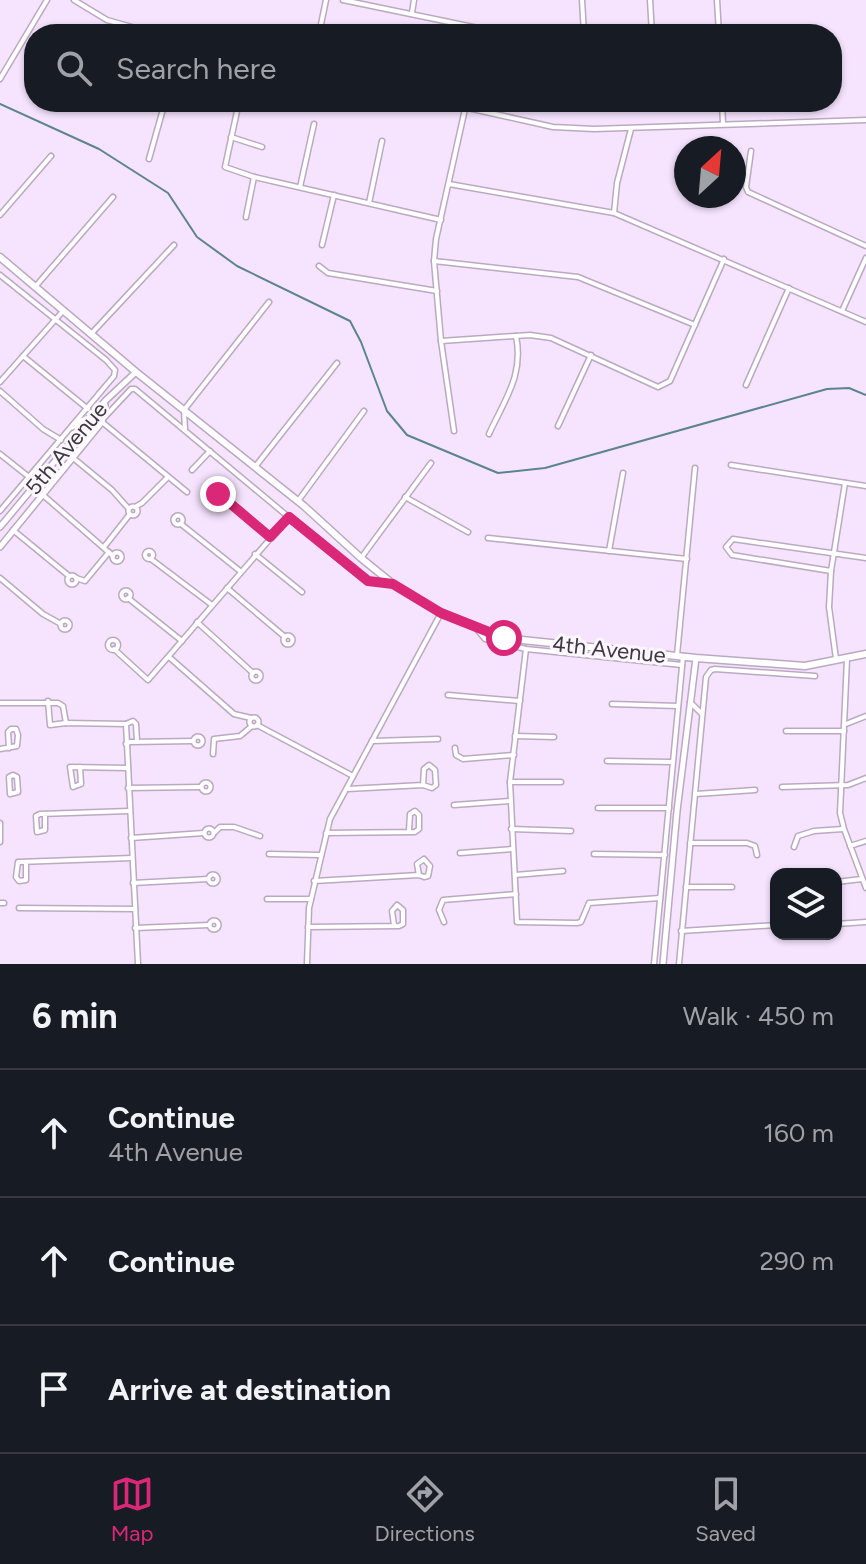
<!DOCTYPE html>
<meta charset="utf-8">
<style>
body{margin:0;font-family:Figtree,sans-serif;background:#242831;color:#f1f3f6}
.controls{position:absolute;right:24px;bottom:24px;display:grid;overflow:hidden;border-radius:16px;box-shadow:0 2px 6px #0004}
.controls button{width:72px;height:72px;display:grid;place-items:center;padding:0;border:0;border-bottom:2px solid #363941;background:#171b24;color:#f1f3f6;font:40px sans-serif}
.compass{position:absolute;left:674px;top:136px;width:72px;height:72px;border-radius:50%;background:#171b24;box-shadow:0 2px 6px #0004;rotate:26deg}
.stop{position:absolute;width:24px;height:24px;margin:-18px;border:6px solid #db2777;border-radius:50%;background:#fff}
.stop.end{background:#db2777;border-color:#fff;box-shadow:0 2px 8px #0008}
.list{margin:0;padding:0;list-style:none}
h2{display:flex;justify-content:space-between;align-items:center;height:104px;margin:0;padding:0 32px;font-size:34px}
h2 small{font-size:26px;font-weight:400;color:#9ea1a6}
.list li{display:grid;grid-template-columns:52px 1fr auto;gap:24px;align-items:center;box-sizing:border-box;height:128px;padding:0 32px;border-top:2px solid #363941}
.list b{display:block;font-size:30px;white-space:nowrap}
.list p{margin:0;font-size:26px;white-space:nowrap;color:#9ea1a6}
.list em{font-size:26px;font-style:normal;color:#9ea1a6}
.icon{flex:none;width:44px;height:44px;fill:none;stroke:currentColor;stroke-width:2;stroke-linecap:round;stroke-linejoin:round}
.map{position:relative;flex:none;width:866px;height:964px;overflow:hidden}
.search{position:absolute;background:#171b24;box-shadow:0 2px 6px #0004;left:24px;right:24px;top:24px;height:88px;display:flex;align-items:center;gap:20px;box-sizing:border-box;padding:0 28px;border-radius:32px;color:#9ea1a6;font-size:30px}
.sheet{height:488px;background:#171b24}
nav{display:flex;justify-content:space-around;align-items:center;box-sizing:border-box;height:112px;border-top:2px solid #363941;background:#171b24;font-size:22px;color:#9ea1a6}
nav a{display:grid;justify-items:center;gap:4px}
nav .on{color:#db2777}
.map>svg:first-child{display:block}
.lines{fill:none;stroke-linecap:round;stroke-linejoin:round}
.stream{stroke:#5c8490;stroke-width:2}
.minor-casing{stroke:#bba9c2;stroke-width:7}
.tertiary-casing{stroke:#bba9c2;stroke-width:8}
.secondary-casing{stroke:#bba9c2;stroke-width:9}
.minor{stroke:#fff;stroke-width:4}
.tertiary{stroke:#fff;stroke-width:5}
.secondary{stroke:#fff;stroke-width:6}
.route{stroke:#db2777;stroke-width:10}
.labels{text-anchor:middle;stroke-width:6;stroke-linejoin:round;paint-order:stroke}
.street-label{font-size:22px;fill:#3f3842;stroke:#fbf7fc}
</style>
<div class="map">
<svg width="866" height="964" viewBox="0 0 866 964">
<rect width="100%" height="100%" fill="#f6e4fe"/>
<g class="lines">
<polyline class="stream" points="0,104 99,149 168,193 197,237 237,266 350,321 361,342 387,411 407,435 498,473 545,468 827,389 849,388 866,395"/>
<defs>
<g id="minor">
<polyline points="74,0 107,20 157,34"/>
<polyline points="343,0 507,34"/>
<polyline points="582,0 584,34"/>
<polyline points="650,0 652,34"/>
<polyline points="717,0 719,34"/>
<polyline points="412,13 414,0"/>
<polyline points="319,34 326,0"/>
<polyline points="805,34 812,34"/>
<polyline points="0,79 47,0"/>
<polyline points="239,102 225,167 254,177 441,220"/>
<polyline points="441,102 553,127 594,129 866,120"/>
<polyline points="722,102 723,124"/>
<polyline points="231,137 262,147"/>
<polyline points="751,151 746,187 748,192 866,246"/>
<polyline points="149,159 165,102"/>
<polyline points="449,184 614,213 866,322"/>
<polyline points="300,187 314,124"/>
<polyline points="369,203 382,141"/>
<polyline points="614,213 617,183 631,129"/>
<polyline points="0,215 51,156"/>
<polyline points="246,217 254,177"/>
<polyline points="322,245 334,195"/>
<polyline points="434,261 578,277 695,325"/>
<polyline points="319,266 328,273 437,291"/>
<polyline points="0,275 106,360 115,370 114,376 0,511"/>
<polyline points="35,287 113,197"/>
<polyline points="842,311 866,258"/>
<polyline points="91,334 174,245"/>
<polyline points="441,341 530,335 551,338 658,387 670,381 724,259"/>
<polyline points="23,356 88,409"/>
<polyline points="0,382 63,311"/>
<polyline points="746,385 789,288"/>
<polyline points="0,391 43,429 61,440"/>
<polyline points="103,419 131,389 135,389 351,569 368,581 391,584"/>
<polyline points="102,422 187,492"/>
<polyline points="558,426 591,355"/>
<polyline points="185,430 184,410 269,302"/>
<polyline points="454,431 441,341 434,261 436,239 465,109"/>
<path d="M489,434C505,399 524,375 516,336"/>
<polyline points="0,454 29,477"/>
<polyline points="72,457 112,490 129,509"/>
<polyline points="731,465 866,486"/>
<polyline points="255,467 337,363"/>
<polyline points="192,470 210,451"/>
<circle cx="222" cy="495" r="4.5"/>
<polyline points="43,495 113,556"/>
<polyline points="405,497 468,532"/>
<polyline points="225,499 270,537"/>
<polyline points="298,501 364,411"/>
<circle cx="133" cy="511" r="4.5"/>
<polyline points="135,507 142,503 168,477"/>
<circle cx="178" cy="520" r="4.5"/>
<polyline points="181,524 240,571"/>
<polyline points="13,530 69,576"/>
<polyline points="488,538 687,559"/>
<polyline points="104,547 130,514"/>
<circle cx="149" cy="555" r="4"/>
<polyline points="609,551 623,473"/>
<circle cx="117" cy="557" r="4.5"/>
<polyline points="255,554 302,592"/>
<polyline points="361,558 431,463"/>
<polyline points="151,559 212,605"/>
<polyline points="831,571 732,555 726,547 733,539 866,558"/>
<circle cx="72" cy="580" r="4.5"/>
<polyline points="0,578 43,614 61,624"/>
<polyline points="76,578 85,581 109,552"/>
<polyline points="227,588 285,637"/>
<circle cx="126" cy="595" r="4.5"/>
<polyline points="128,598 182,641"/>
<circle cx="65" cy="625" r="4.5"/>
<polyline points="197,622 253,673"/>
<polyline points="475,627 485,639 526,649 682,665"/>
<circle cx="288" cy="640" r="4.5"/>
<circle cx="113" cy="645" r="5"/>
<polyline points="114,649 148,680 289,517"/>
<polyline points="526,649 510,782 517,922 577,923 581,922 589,903 660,898"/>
<polyline points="677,655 695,468"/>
<polyline points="169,657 234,714 251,718"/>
<polyline points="836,659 829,607 831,571 845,483"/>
<polyline points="847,659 840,813 844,829 866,888"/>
<circle cx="256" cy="676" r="4.5"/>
<polyline points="448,695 520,701"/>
<polyline points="48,701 50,725 66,723 126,724 133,721 136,724 137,741"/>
<polyline points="690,702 702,714"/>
<polyline points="0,703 58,703 63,706 66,723"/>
<polyline points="612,704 678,706"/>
<circle cx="254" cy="722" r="4.5"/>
<polyline points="126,724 138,964"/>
<polyline points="846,724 866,716"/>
<polyline points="257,725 353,776"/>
<polyline points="786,731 844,731"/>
<polyline points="515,736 554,737"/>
<circle cx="198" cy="741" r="4.5"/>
<polyline points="372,741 438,739"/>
<polyline points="126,744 130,742 193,741"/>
<polyline points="455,748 456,755 463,759 514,755"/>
<polyline points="0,749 17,746 18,735 16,729 11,729 8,732 9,748"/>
<polyline points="213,754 214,739 240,736 252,726"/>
<polyline points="607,761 672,762"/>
<polyline points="80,767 81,784 73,787 70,767 128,768"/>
<polygon points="13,775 17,777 18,792 10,794 9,777"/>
<polyline points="510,782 561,782"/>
<circle cx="206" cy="787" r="4.5"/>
<polyline points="782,787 848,785 866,778"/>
<polyline points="128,788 201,787"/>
<polyline points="347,789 423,785 432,788 436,785 435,770 429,765 424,769 423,785"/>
<polyline points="696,794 755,790"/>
<polyline points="454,805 510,801"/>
<polyline points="598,808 669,808"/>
<polyline points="45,815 45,830 37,832 36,816 40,814 129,811"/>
<polyline points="0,823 0,842"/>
<circle cx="209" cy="833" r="4.5"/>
<polyline points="511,829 571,831"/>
<polyline points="215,832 220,827 234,827 260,836"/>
<polyline points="326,833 415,832 419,829 419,815 415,811 410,814 409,830"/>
<polyline points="131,838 204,833"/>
<polyline points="690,843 747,843 755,846 757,855"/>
<polyline points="850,846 866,841"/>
<polyline points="794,847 798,836 814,831 843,829"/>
<polyline points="460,853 512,849"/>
<polyline points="269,854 321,855"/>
<polyline points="594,854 665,855"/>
<polyline points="26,863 26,880 19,881 16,877 18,862 132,858"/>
<circle cx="213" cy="879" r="4.5"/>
<polyline points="515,875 563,871"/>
<polyline points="314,881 419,875 424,877 428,876 430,866 424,859 417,864 419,875"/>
<polyline points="836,882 862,879"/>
<polyline points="133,883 208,879"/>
<polyline points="686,887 732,887"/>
<polyline points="267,899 311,899"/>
<polyline points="0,903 4,903"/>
<polyline points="19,908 135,909"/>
<circle cx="214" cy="925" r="4.5"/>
<polyline points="444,922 439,910 443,900 516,894"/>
<polyline points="836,924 866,922"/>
<polyline points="308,927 399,926 403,924 403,910 397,905 392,911 394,925"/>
<polyline points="135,928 209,925"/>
<polyline points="681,931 776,925"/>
<polyline points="307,964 309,908 330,819 441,613"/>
<polyline points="654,964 683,656"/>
<polyline points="679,964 706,677 711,670 715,669 815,676"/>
</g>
<g id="tertiary">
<polyline points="72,427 80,421 91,418"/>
<polyline points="0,527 105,401 136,372"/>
<polyline points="0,547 102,422 105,405"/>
<polyline points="663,964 677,811 696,658"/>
</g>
<polyline id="secondary" points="0,257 136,372 304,506 361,558 393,584 441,613 504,638 696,658 805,666 866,654"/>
</defs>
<use href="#minor" class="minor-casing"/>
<use href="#tertiary" class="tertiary-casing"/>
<use href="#secondary" class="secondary-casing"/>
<use href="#minor" class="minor"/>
<use href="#tertiary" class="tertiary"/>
<use href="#secondary" class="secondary"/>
</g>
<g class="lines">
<polyline class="route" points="218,494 220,499 225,499 270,537 289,517 368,581 393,584 441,613 504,638"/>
</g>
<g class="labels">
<g class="street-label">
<text transform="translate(66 448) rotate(-50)" y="8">5th Avenue</text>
<text transform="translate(609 649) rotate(6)" y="8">4th Avenue</text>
</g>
</g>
</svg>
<div class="controls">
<button><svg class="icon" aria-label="layers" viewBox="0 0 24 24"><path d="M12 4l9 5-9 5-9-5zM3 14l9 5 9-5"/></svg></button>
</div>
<svg class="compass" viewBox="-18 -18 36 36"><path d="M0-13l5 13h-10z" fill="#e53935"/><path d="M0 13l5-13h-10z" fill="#9ea1a6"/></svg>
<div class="stop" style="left:504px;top:638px"></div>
<div class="stop end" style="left:218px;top:494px"></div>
<div class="search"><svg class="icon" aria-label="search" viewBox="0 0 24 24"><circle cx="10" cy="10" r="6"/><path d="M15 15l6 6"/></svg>Search here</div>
</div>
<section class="sheet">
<h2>6 min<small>Walk · 450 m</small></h2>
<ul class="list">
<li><svg class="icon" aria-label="ahead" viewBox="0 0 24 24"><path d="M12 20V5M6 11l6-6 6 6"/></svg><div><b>Continue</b><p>4th Avenue</p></div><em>160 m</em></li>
<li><svg class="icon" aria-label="ahead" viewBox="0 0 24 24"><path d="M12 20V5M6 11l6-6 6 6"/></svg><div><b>Continue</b></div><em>290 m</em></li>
<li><svg class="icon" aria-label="arrive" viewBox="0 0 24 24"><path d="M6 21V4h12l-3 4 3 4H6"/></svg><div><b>Arrive at destination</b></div></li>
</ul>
</section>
<nav>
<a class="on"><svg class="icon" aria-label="map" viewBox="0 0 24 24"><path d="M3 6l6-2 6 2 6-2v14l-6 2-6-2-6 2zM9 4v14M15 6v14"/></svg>Map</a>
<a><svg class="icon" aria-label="directions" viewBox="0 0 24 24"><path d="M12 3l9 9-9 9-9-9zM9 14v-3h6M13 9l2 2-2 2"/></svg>Directions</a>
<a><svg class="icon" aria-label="saved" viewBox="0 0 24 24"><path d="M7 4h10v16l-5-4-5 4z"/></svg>Saved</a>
</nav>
